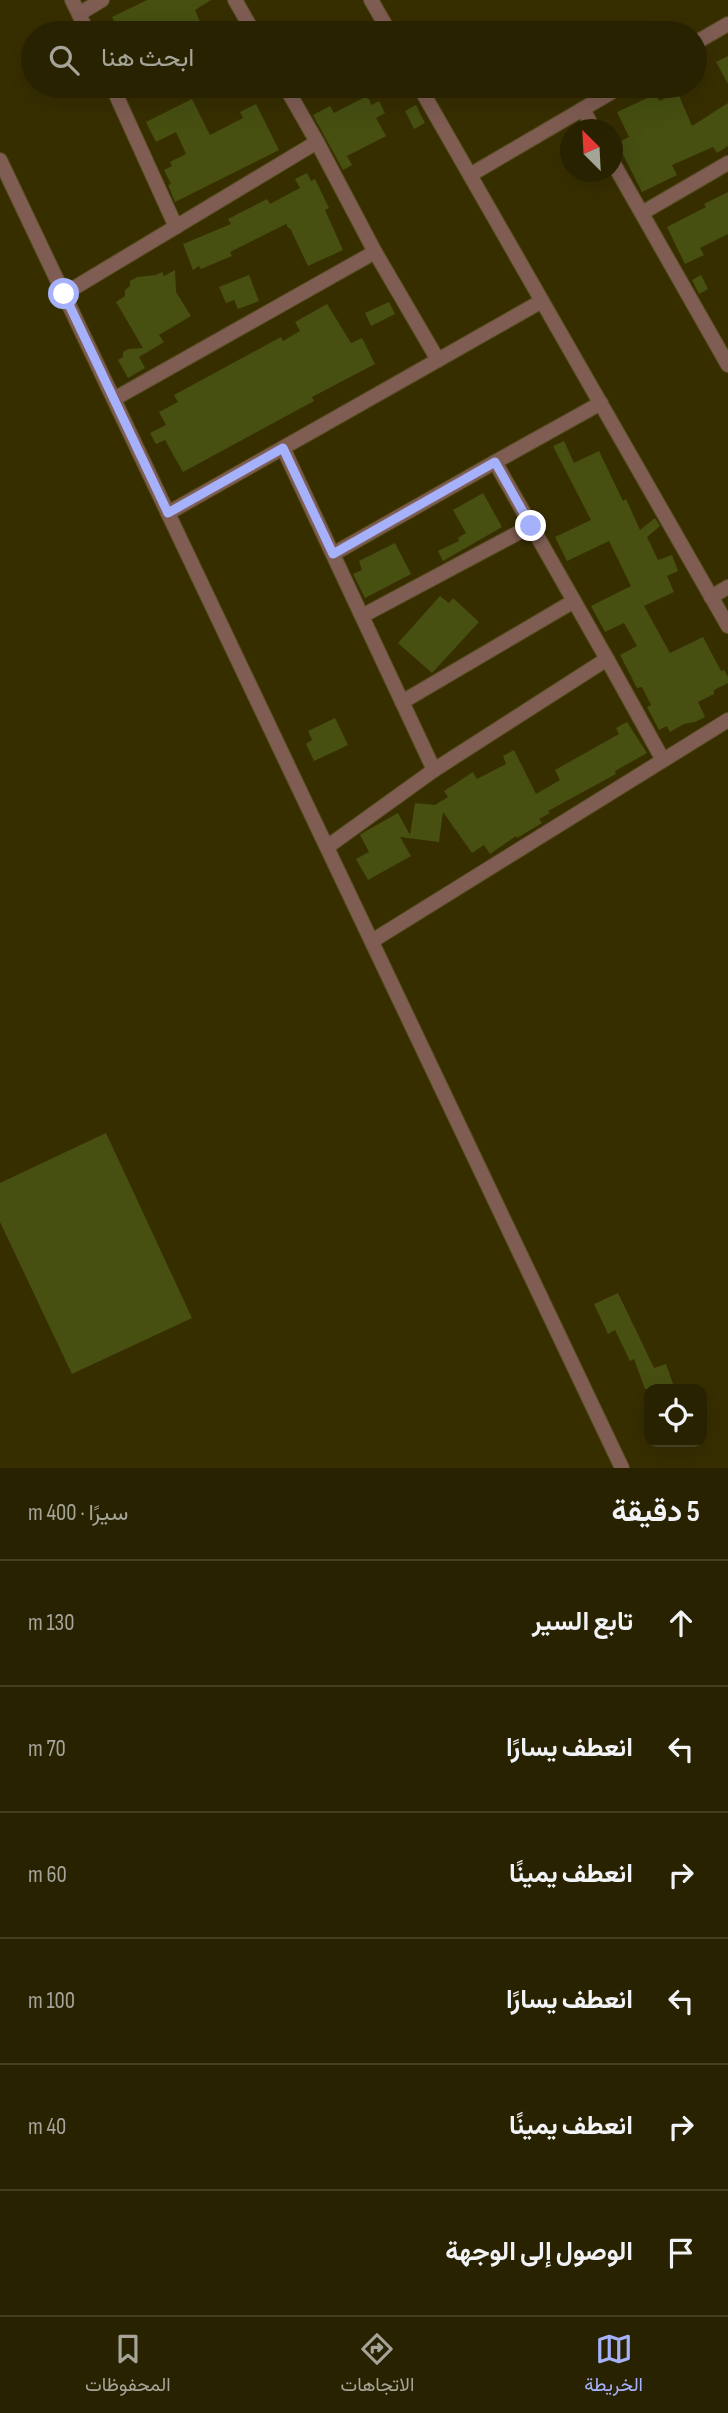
<!DOCTYPE html>
<html lang="ar">
<meta charset="utf-8">
<style>
body{margin:0;font-family:"Sofia Sans Condensed",Vazirmatn,sans-serif;background:#352f0f;color:#f1f3f6;direction:rtl}
.controls{position:absolute;right:21px;bottom:21px;display:grid;overflow:hidden;border-radius:14px;box-shadow:0 7px 28px #0002}
.controls button{width:63px;height:63px;display:grid;place-items:center;padding:0;border:0;border-bottom:2px solid #453f22;background:#292200;color:#f1f3f6;font:35px sans-serif}
.compass{position:absolute;left:560px;top:119px;width:63px;height:63px;border-radius:50%;background:#292200;box-shadow:0 7px 28px #0002;rotate:336deg}
.stop{position:absolute;width:21px;height:21px;margin:-16px;border:5px solid #a6b1fc;border-radius:50%;background:#fff}
.stop.end{background:#a6b1fc;border-color:#fff;box-shadow:0 2px 7px #0008}
.list{margin:0;padding:0;list-style:none}
h2{display:flex;justify-content:space-between;align-items:center;height:91px;margin:0;padding:0 28px;font-size:30px}
h2 small{font-size:23px;font-weight:400;color:#a5a499}
.list li{display:grid;grid-template-columns:46px 1fr auto;gap:21px;align-items:center;box-sizing:border-box;height:126px;padding:0 28px;border-top:2px solid #453f22}
.list b{display:block;font-size:26px;white-space:nowrap}
.list em{font-size:23px;font-style:normal;color:#a5a499}
.icon{flex:none;width:38px;height:38px;fill:none;stroke:currentColor;stroke-width:2;stroke-linecap:round;stroke-linejoin:round}
.map{position:relative;flex:none;width:728px;height:1468px;overflow:hidden;direction:ltr}
.search{position:absolute;background:#292200;box-shadow:0 7px 28px #0002;left:21px;right:21px;top:21px;height:77px;display:flex;align-items:center;gap:18px;box-sizing:border-box;padding:0 24px;border-radius:38px;color:#a5a499;font-size:26px}
.sheet{height:847px;background:#292200}
nav{display:flex;justify-content:space-around;align-items:center;box-sizing:border-box;height:98px;border-top:2px solid #453f22;background:#292200;font-size:19px;color:#a5a499}
nav a{display:grid;justify-items:center;gap:4px}
nav .on{color:#a6b1fc}
.map>svg:first-child{display:block}
.building{fill:#475011}
.lines{fill:none;stroke-linecap:round;stroke-linejoin:round}
.street-casing{stroke:#554c1f;stroke-width:16}
.street{stroke:#7f5d53;stroke-width:14}
.route{stroke:#a6b1fc;stroke-width:9}
</style>
<div class="map">
<svg width="728" height="1468" viewBox="0 0 728 1468">
<rect width="100%" height="100%" fill="#372e00"/>
<g class="building">
<polygon points="147,0 211,0 195,10 205,33 120,33 112,17"/>
<polygon points="728,56 728,84 716,62"/>
<polygon points="678,93 692,126 728,103 728,146 717,153 713,147 672,165 677,175 642,192 617,143 629,137 617,112 656,94 659,101"/>
<polygon points="367,96 372,105 379,101 385,113 376,118 386,136 347,156 352,165 343,170 313,115 330,106 334,113"/>
<polygon points="192,99 210,135 243,118 240,112 256,104 279,150 175,202 168,185 171,184 164,170 172,166 170,162 186,154 176,132 156,142 146,122"/>
<polygon points="416,105 425,123 414,129 405,111"/>
<polygon points="307,173 311,181 315,179 329,208 325,210 343,250 308,266 290,228 289,229 286,224 230,252 232,256 201,269 199,266 193,270 183,244 231,224 228,219 267,199 270,204 300,188 295,179"/>
<polygon points="728,192 728,234 700,248 704,255 685,264 667,227 706,207 704,204"/>
<polygon points="175,270 176,292 191,316 159,335 164,342 139,357 145,368 128,378 118,360 123,357 123,352 128,349 143,348 116,302 125,296 125,290 130,286 130,281 137,277 156,275 162,272 164,276"/>
<polygon points="249,275 259,301 238,309 234,300 226,303 219,287"/>
<polygon points="701,275 708,289 699,294 692,280"/>
<polygon points="389,302 395,314 371,326 365,313"/>
<polygon points="327,304 351,343 362,338 375,364 312,397 314,401 183,472 165,440 156,444 150,433 166,425 159,412 178,402 174,395 281,337 283,341 300,331 295,322"/>
<polygon points="564,441 574,463 599,451 623,501 626,499 640,530 655,518 660,526 647,537 658,560 672,555 678,571 667,576 674,592 644,606 670,653 703,637 721,671 724,670 728,677 728,683 714,690 714,694 698,702 705,717 695,722 684,724 670,732 667,726 659,730 647,707 651,705 642,687 637,688 620,655 637,646 624,623 605,632 591,606 631,586 609,541 567,561 555,537 591,520 553,446"/>
<polygon points="483,493 502,527 443,561 438,551 459,541 458,538 466,533 453,510"/>
<polygon points="395,543 411,574 365,598 353,574 362,570 359,561"/>
<polygon points="440,596 449,603 453,598 479,622 432,673 398,643"/>
<polygon points="335,718 348,745 314,761 306,744 312,740 308,731"/>
<polygon points="627,722 647,753 615,771 616,774 548,811 550,813 539,819 542,823 517,838 516,836 490,854 484,845 472,853 443,812 439,842 400,837 411,856 368,880 356,859 369,852 360,835 366,831 398,813 410,835 415,803 435,805 448,797 444,791 473,772 477,779 506,764 503,756 514,750 536,794 560,780 555,770 619,734 616,728"/>
<polygon points="106,1133 192,1318 72,1374 0,1222 0,1183"/>
<polygon points="618,1293 654,1368 666,1364 675,1389 645,1389 634,1359 630,1361 615,1330 608,1334 594,1304"/>
</g>
<g class="lines">
<defs>
<g id="street">
<polyline points="72,0 88,33"/>
<polyline points="235,0 254,33"/>
<polyline points="371,0 390,33"/>
<polyline points="79,14 102,0"/>
<polyline points="695,43 728,24"/>
<polyline points="112,86 176,227"/>
<polyline points="419,86 728,626"/>
<polyline points="583,109 594,130"/>
<polyline points="0,160 622,1468"/>
<polyline points="612,161 728,365"/>
<polyline points="470,175 622,86"/>
<polyline points="642,213 728,163"/>
<polyline points="64,294 317,142 285,86"/>
<polyline points="438,360 542,301"/>
<polyline points="114,399 375,252 317,142"/>
<polyline points="283,448 434,770 327,847"/>
<polyline points="168,513 438,360 375,252"/>
<polyline points="333,554 495,462"/>
<polyline points="711,597 728,587"/>
<polyline points="362,616 531,526"/>
<polyline points="607,659 663,760"/>
<polyline points="402,702 574,601"/>
<polyline points="434,770 607,659 495,462 601,403"/>
<polyline points="372,941 728,720"/>
</g>
</defs>
<use href="#street" class="street-casing"/>
<use href="#street" class="street"/>
</g>
<g class="lines">
<polyline class="route" points="64,294 168,513 283,448 333,554 495,462 531,526"/>
</g>
</svg>
<div class="controls">
<button><svg class="icon" aria-label="locate" viewBox="0 0 24 24"><circle cx="12" cy="12" r="6"/><path d="M12 2v4M12 18v4M2 12h4M18 12h4"/></svg></button>
</div>
<svg class="compass" viewBox="-18 -18 36 36"><path d="M0-13l5 13h-10z" fill="#e53935"/><path d="M0 13l5-13h-10z" fill="#a5a499"/></svg>
<div class="stop" style="left:64px;top:294px"></div>
<div class="stop end" style="left:531px;top:526px"></div>
<div class="search"><svg class="icon" aria-label="search" viewBox="0 0 24 24"><circle cx="10" cy="10" r="6"/><path d="M15 15l6 6"/></svg>ابحث هنا</div>
</div>
<section class="sheet">
<h2>5 دقيقة<small>سيرًا · 400 m</small></h2>
<ul class="list">
<li><svg class="icon" aria-label="ahead" viewBox="0 0 24 24"><path d="M12 20V5M6 11l6-6 6 6"/></svg><div><b>تابع السير</b></div><em>130 m</em></li>
<li><svg class="icon" aria-label="left" viewBox="0 0 24 24"><path d="M17 20v-9H6M10 6l-5 5 5 5"/></svg><div><b>انعطف يسارًا</b></div><em>70 m</em></li>
<li><svg class="icon" aria-label="right" viewBox="0 0 24 24"><path d="M7 20v-9h11M14 6l5 5-5 5"/></svg><div><b>انعطف يمينًا</b></div><em>60 m</em></li>
<li><svg class="icon" aria-label="left" viewBox="0 0 24 24"><path d="M17 20v-9H6M10 6l-5 5 5 5"/></svg><div><b>انعطف يسارًا</b></div><em>100 m</em></li>
<li><svg class="icon" aria-label="right" viewBox="0 0 24 24"><path d="M7 20v-9h11M14 6l5 5-5 5"/></svg><div><b>انعطف يمينًا</b></div><em>40 m</em></li>
<li><svg class="icon" aria-label="arrive" viewBox="0 0 24 24"><path d="M6 21V4h12l-3 4 3 4H6"/></svg><div><b>الوصول إلى الوجهة</b></div></li>
</ul>
</section>
<nav>
<a class="on"><svg class="icon" aria-label="map" viewBox="0 0 24 24"><path d="M3 6l6-2 6 2 6-2v14l-6 2-6-2-6 2zM9 4v14M15 6v14"/></svg>الخريطة</a>
<a><svg class="icon" aria-label="directions" viewBox="0 0 24 24"><path d="M12 3l9 9-9 9-9-9zM9 14v-3h6M13 9l2 2-2 2"/></svg>الاتجاهات</a>
<a><svg class="icon" aria-label="saved" viewBox="0 0 24 24"><path d="M7 4h10v16l-5-4-5 4z"/></svg>المحفوظات</a>
</nav>
